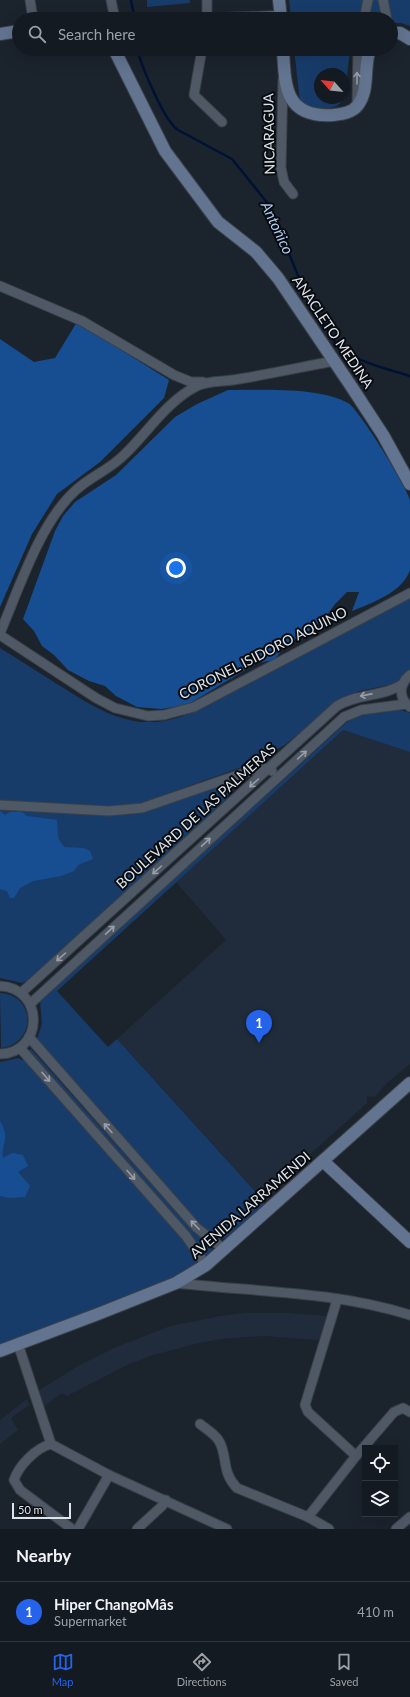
<!DOCTYPE html>
<meta charset="utf-8">
<style>
body{margin:0;font-family:Lato,sans-serif;background:#1d232a;color:#f1f3f6}
.controls{position:absolute;right:12px;bottom:12px;display:grid;overflow:hidden;border-radius:0px;box-shadow:0 4px 16px #0002}
.controls button{width:36px;height:36px;display:grid;place-items:center;padding:0;border:0;border-bottom:1px solid #333840;background:#141a22;color:#f1f3f6;font:20px sans-serif}
.compass{position:absolute;left:314px;top:68px;width:36px;height:36px;border-radius:50%;background:#141a22;box-shadow:0 4px 16px #0002;rotate:297deg}
.scale{position:absolute;left:12px;bottom:10px;width:59px;box-sizing:border-box;padding-left:4px;border:2px solid #dfe4eb;border-top:0;font-size:11px;line-height:14px;white-space:nowrap;color:#dfe4eb;-webkit-text-stroke:3px #080c10;paint-order:stroke}
.you{position:absolute;left:176px;top:568px;width:14px;height:14px;margin:-10px;border:3px solid #fff;border-radius:50%;background:#1a73e8;box-shadow:0 0 0 6px #1a73e833}
.badge{display:grid;place-items:center;width:26px;height:26px;border-radius:50%;background:#2563eb;color:#fff;font-size:13px;font-weight:700}
.pin{position:absolute;translate:-50% -33px;filter:drop-shadow(0 1px 2px #0008)}
.pin::after{content:'';position:absolute;top:21px;width:14px;height:12px;background:inherit;clip-path:polygon(0 0,100% 0,50% 100%)}
.list{margin:0;padding:0;list-style:none}
h2{display:flex;justify-content:space-between;align-items:center;height:52px;margin:0;padding:0 16px;font-size:17px}
h2 small{font-size:13px;font-weight:400;color:#9da1a5}
.list li{display:grid;grid-template-columns:26px 1fr auto;gap:12px;align-items:center;box-sizing:border-box;height:60px;padding:0 16px;border-top:1px solid #333840}
.list b{display:block;font-size:15px;white-space:nowrap}
.list p{margin:0;font-size:13px;white-space:nowrap;color:#9da1a5}
.list em{font-size:13px;font-style:normal;color:#9da1a5}
.icon{flex:none;width:22px;height:22px;fill:none;stroke:currentColor;stroke-width:2;stroke-linecap:round;stroke-linejoin:round}
.map{position:relative;flex:none;width:410px;height:1529px;overflow:hidden}
.search{position:absolute;background:#141a22;box-shadow:0 4px 16px #0002;left:12px;right:12px;top:12px;height:44px;display:flex;align-items:center;gap:10px;box-sizing:border-box;padding:0 14px;border-radius:22px;color:#9da1a5;font-size:15px}
.sheet{height:112px;background:#141a22}
nav{display:flex;justify-content:space-around;align-items:center;box-sizing:border-box;height:56px;border-top:1px solid #333840;background:#141a22;font-size:11px;color:#9da1a5}
nav a{display:grid;justify-items:center;gap:2px}
nav .on{color:#2563eb}
.map>svg:first-child{display:block}
.built{fill:#202c3b}
.green{fill:#183c6a;fill-rule:evenodd}
.forest{fill:#174e92}
.lines{fill:none;stroke-linecap:round;stroke-linejoin:round}
.stream{stroke:#001234;stroke-width:2.5}
.street-casing{stroke:#3a4048;stroke-width:11}
.secondary-casing{stroke:#3a4048;stroke-width:14}
.street{stroke:#4f5865;stroke-width:9}
.secondary{stroke:#62748f;stroke-width:12}
.oneway{stroke:#979ea8}
.labels{text-anchor:middle;stroke-width:4;stroke-linejoin:round;paint-order:stroke}
.street-label{font-size:14px;fill:#dfe4eb;stroke:#080c10}
.water-label{font-size:15px;font-style:italic;fill:#aecbf1;stroke:#080c10}
</style>
<div class="map">
<svg width="410" height="1529" viewBox="0 0 410 1529">
<rect width="100%" height="100%" fill="#1b232d"/>
<g class="built">
<polygon points="343,730 410,752 410,1064 386,1084 375,1097 367,1096 367,1103 276,1185 272,1181 258,1194 117,1039 226,940 176,882"/>
<polygon points="245,1313 289,1313 327,1316 319,1340 265,1336 221,1339 199,1343 150,1356 127,1365 67,1396 62,1393 44,1406 38,1391 78,1366 114,1348 170,1326 220,1316"/>
<polygon points="27,1399 29,1405 11,1418 18,1430 0,1444 0,1420"/>
</g>
<g class="green">
<polygon points="147,0 190,0 190,3 147,7"/>
<polygon points="289,0 410,0 410,26 401,23 391,23 391,19 291,19"/>
<path d="M294,49H350L345,94C341,114 313,111 300,102ZM320,74H344V98H320Z"/>
<path d="M410,597V671L395,683L388,685L360,691L344,697L286,744L256,762L141,803L127,806L109,807L0,801V648C21,661 41,674 62,687C104,714 138,734 188,714Z"/>
<polygon points="391,709 398,709 410,713 410,752 343,730 57,991 108,1047 117,1039 264,1201 264,1206 227,1238 219,1239 199,1224 37,1039 42,1024 40,1001 347,722 357,716"/>
<polygon points="222,785 229,788 228,798 29,980 22,983 0,978 0,810 128,815 143,812"/>
<path d="M0,993C36,995 37,1043 1,1048Z"/>
<polygon points="31,1049 191,1229 212,1247 211,1254 206,1255 189,1232 37,1059 29,1050"/>
<polygon points="18,1058 25,1061 34,1071 183,1240 197,1261 196,1265 166,1282 0,1346 0,1062"/>
</g>
<g class="forest">
<polygon points="77,322 169,380 164,398 100,462 57,494 32,534 0,607 0,339 34,362 55,358"/>
<path d="M228,390C261,390 320,387 348,403C358,408 407,487 410,500C410,507 410,563 410,570C403,592 372,603 352,611L359,592H347L335,604L326,617L306,633L287,644L274,660L257,663L187,705L161,709L137,707L116,696L105,686L89,681L68,670L54,655L42,646L34,631L23,619L55,531L63,516L75,502L116,475L175,417L197,404Z"/>
<polygon points="0,811 5,815 10,812 22,812 27,816 57,820 58,838 64,847 83,848 90,851 93,859 78,865 74,871 61,876 33,881 20,888 14,898 10,898 7,891 0,889"/>
<path d="M0,1121C11,1140 1,1141 3,1158L12,1153L23,1155L28,1166L18,1172L30,1186L25,1197L9,1198L0,1196Z"/>
</g>
<g class="lines">
<g class="stream">
<polyline points="131,0 134,16"/>
<path d="M137,49C142,67 164,121 178,130L232,159L269,205L306,295L335,342C353,362 385,368 410,376"/>
</g>
<defs>
<g id="street">
<polyline points="30,0 33,19"/>
<polyline points="111,0 115,19"/>
<polyline points="383,0 387,19"/>
<polyline points="207,19 207,0"/>
<polyline points="364,19 368,0"/>
<polyline points="202,49 194,95 222,122"/>
<polyline points="283,79 281,168 284,182 293,194"/>
<polyline points="357,105 358,49"/>
<polyline points="0,286 82,321 174,375 191,382 203,382"/>
<path d="M0,633C19,589 40,522 76,490C91,476 111,469 125,454C148,432 167,401 197,386C210,380 225,382 239,379C270,374 302,367 334,361"/>
<polyline points="0,635 96,698 115,708 148,716 164,715 194,707 410,593"/>
<path d="M410,675C399,684 398,698 410,707"/>
<polyline points="0,805 109,811 142,808 261,767 270,769 272,771"/>
<path d="M0,986C45,988 44,1053 0,1054"/>
<path d="M21,993L337,706C358,693 383,697 403,684"/>
<polyline points="30,1004 344,717 361,710 406,704"/>
<polyline points="29,1037 197,1228 225,1250"/>
<polyline points="20,1048 186,1236 206,1265"/>
<path d="M176,1283C254,1292 334,1291 410,1315"/>
<polyline points="337,1300 305,1405 308,1412 356,1456"/>
<polyline points="18,1344 51,1444"/>
<path d="M200,1424C206,1429 215,1434 219,1441C228,1456 221,1472 237,1488L308,1517L329,1529"/>
<polyline points="308,1517 356,1456 394,1412 403,1408 410,1412"/>
<path d="M72,1529L20,1490L14,1480C19,1465 36,1448 51,1444L109,1475L227,1529"/>
<polyline points="78,1529 109,1475"/>
<polyline points="137,1529 162,1506 166,1500"/>
<polyline points="396,1529 410,1517"/>
</g>
<g id="secondary">
<polyline points="279,0 281,19"/>
<polyline points="223,19 281,17"/>
<polyline points="391,33 400,33 410,39"/>
<polyline points="0,34 19,31"/>
<polyline points="114,49 165,151 218,222 256,252 278,278 351,386 383,435 410,484"/>
<path d="M283,49C285,87 285,118 333,115C342,114 352,113 358,105C370,89 363,67 370,49"/>
<polyline points="323,1161 410,1242"/>
<polyline points="0,1351 98,1314 176,1283 206,1265 410,1083"/>
</g>
</defs>
<use href="#street" class="street-casing"/>
<use href="#secondary" class="secondary-casing"/>
<use href="#street" class="street"/>
<use href="#secondary" class="secondary"/>
</g>
<defs><path id="oneway-shaft" d="M-6 0H5M1.5-3L5.5 0L1.5 3" fill="none" stroke-width="1.6" stroke-linecap="round" stroke-linejoin="round"/></defs>
<g class="oneway">
<use href="#oneway-shaft" transform="translate(357 78) rotate(-90)"/>
<use href="#oneway-shaft" transform="translate(366 695) rotate(169)"/>
<use href="#oneway-shaft" transform="translate(302 755) rotate(-42)"/>
<use href="#oneway-shaft" transform="translate(254 783) rotate(138)"/>
<use href="#oneway-shaft" transform="translate(206 842) rotate(-43)"/>
<use href="#oneway-shaft" transform="translate(157 870) rotate(138)"/>
<use href="#oneway-shaft" transform="translate(110 930) rotate(-43)"/>
<use href="#oneway-shaft" transform="translate(61 957) rotate(138)"/>
<use href="#oneway-shaft" transform="translate(46 1077) rotate(49)"/>
<use href="#oneway-shaft" transform="translate(108 1128) rotate(-131)"/>
<use href="#oneway-shaft" transform="translate(131 1175) rotate(49)"/>
<use href="#oneway-shaft" transform="translate(195 1225) rotate(-134)"/>
</g>
<g class="labels">
<g class="street-label">
<text transform="translate(269 134) rotate(-91)" y="5">NICARAGUA</text>
<text transform="translate(333 332) rotate(56)" y="5">ANACLETO MEDINA</text>
<text transform="translate(263 653) rotate(-27)" y="5">CORONEL ISIDORO AQUINO</text>
<text transform="translate(196 816) rotate(-42)" y="5">BOULEVARD DE LAS PALMERAS</text>
<text transform="translate(250 1205) rotate(-41)" y="5">AVENIDA LARRAMENDI</text>
</g>
<g class="water-label">
<text transform="translate(277 228) rotate(65)" y="5">Antoñico</text>
</g>
</g>
</svg>
<div class="controls">
<button><svg class="icon" aria-label="locate" viewBox="0 0 24 24"><circle cx="12" cy="12" r="6"/><path d="M12 2v4M12 18v4M2 12h4M18 12h4"/></svg></button>
<button><svg class="icon" aria-label="layers" viewBox="0 0 24 24"><path d="M12 4l9 5-9 5-9-5zM3 14l9 5 9-5"/></svg></button>
</div>
<svg class="compass" viewBox="-18 -18 36 36"><path d="M0-13l5 13h-10z" fill="#e53935"/><path d="M0 13l5-13h-10z" fill="#9da1a5"/></svg>
<div class="scale">50 m</div>
<div class="you"></div>
<div class="pin badge" style="left:259px;top:1043px">1</div>
<div class="search"><svg class="icon" aria-label="search" viewBox="0 0 24 24"><circle cx="10" cy="10" r="6"/><path d="M15 15l6 6"/></svg>Search here</div>
</div>
<section class="sheet">
<h2>Nearby<small></small></h2>
<ul class="list">
<li><span class="badge">1</span><div><b>Hiper ChangoMâs</b><p>Supermarket</p></div><em>410 m</em></li>
</ul>
</section>
<nav>
<a class="on"><svg class="icon" aria-label="map" viewBox="0 0 24 24"><path d="M3 6l6-2 6 2 6-2v14l-6 2-6-2-6 2zM9 4v14M15 6v14"/></svg>Map</a>
<a><svg class="icon" aria-label="directions" viewBox="0 0 24 24"><path d="M12 3l9 9-9 9-9-9zM9 14v-3h6M13 9l2 2-2 2"/></svg>Directions</a>
<a><svg class="icon" aria-label="saved" viewBox="0 0 24 24"><path d="M7 4h10v16l-5-4-5 4z"/></svg>Saved</a>
</nav>
